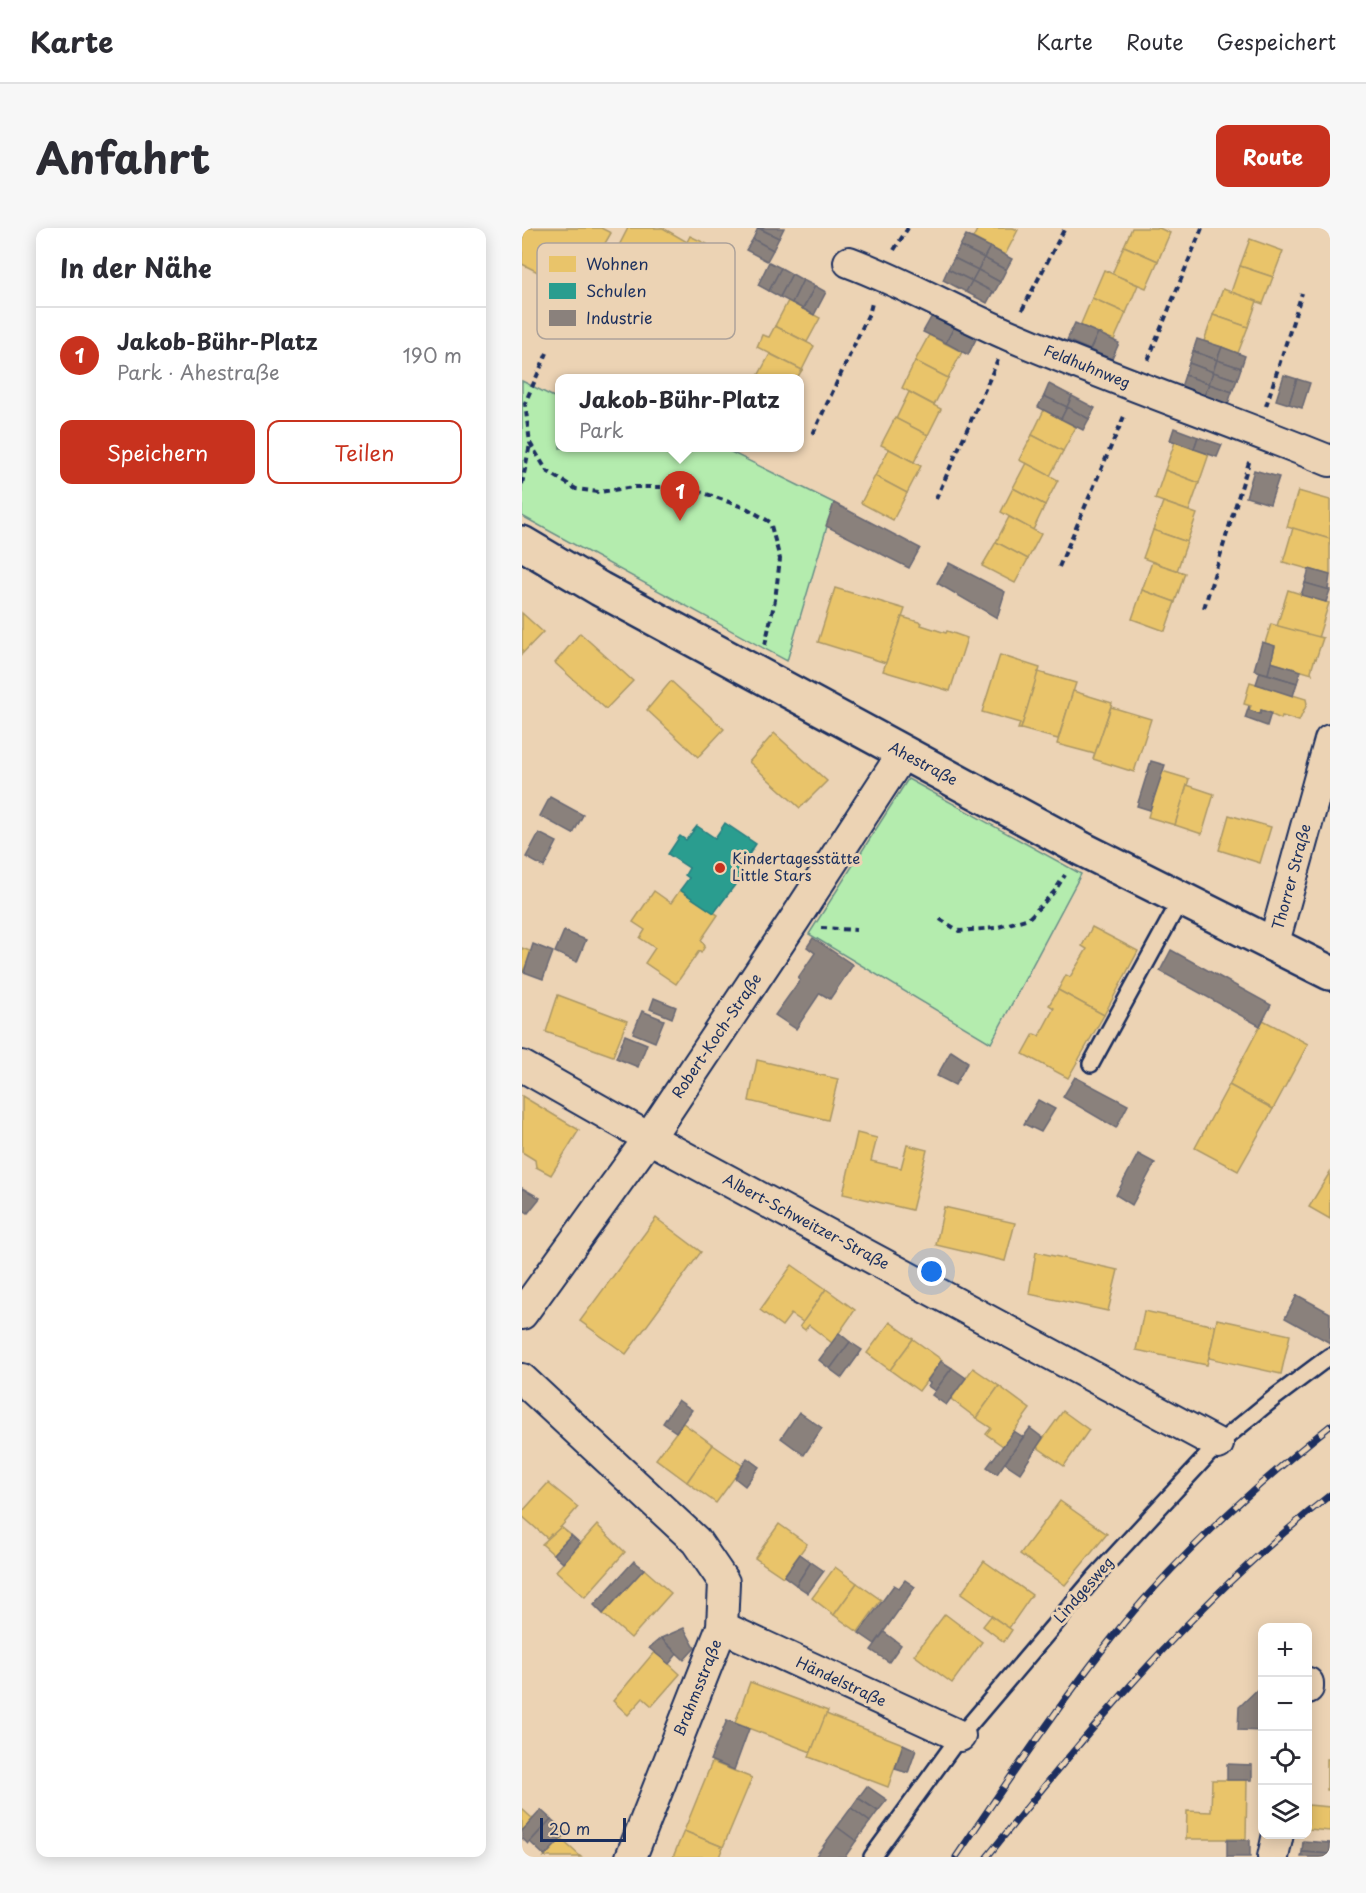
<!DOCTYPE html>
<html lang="de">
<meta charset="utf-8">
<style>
body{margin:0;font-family:"Playpen Sans",sans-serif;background:#f7f7f7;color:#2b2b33}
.controls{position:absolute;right:18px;bottom:18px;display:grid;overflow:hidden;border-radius:12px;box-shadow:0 3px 15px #0003}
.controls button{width:54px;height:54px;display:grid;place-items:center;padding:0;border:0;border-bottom:2px solid #e1e1e2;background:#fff;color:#2b2b33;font:30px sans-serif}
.scale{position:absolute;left:18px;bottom:15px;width:86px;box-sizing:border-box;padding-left:6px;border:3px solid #1b2f5e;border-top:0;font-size:16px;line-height:21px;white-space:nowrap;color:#1b2f5e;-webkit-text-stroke:4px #ecd3b4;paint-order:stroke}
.you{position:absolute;left:410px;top:1044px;width:21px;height:21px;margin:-15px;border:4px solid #fff;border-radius:50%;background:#1a73e8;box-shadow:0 0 0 9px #1a73e833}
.badge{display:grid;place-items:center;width:39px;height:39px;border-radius:50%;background:#c8321e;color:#fff;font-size:20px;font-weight:700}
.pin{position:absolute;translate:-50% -50px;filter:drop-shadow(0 2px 3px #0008)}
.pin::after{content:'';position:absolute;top:32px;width:21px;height:18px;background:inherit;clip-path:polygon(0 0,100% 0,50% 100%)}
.popup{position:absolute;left:33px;top:146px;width:249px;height:78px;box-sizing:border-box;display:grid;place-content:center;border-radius:12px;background:#fff;filter:drop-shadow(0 2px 4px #0005);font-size:20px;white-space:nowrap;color:#7c7c81}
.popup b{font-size:22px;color:#2b2b33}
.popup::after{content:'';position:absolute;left:50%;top:100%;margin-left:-12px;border:12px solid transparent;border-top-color:#fff}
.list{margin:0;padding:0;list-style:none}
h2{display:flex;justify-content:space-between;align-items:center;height:78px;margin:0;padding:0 24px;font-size:26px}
h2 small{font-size:20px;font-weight:400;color:#7c7c81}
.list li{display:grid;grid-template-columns:39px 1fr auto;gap:18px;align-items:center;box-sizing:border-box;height:96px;padding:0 24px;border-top:2px solid #e1e1e2}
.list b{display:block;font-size:22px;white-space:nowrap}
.list p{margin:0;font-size:20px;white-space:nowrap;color:#7c7c81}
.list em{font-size:20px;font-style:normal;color:#7c7c81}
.actions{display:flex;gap:12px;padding:18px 24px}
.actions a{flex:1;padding:14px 0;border:2px solid #c8321e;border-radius:12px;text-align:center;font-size:21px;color:#c8321e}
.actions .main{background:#c8321e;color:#fff}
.icon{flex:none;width:33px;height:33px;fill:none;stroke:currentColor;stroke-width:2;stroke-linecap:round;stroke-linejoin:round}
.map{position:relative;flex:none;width:808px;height:1629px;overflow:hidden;border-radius:12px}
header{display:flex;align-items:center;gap:36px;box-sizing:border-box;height:84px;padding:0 30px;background:#fff;border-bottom:2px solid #e1e1e2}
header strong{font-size:28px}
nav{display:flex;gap:33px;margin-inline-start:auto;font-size:21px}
.intro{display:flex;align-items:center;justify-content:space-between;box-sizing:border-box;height:144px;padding:0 36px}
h1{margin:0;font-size:42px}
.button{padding:15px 27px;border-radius:12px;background:#c8321e;color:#fff;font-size:21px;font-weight:700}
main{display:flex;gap:36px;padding:0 36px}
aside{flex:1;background:#fff;border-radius:12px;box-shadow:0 3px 15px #0003}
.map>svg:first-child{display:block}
.green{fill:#b4ecae;stroke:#688e86;stroke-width:1.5}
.homes{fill:#e9c46a;stroke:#ab9766;stroke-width:1.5}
.schools{fill:#2a9d8f;stroke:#267c80;stroke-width:1.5}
.industry{fill:#8a817c;stroke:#696873;stroke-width:1.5}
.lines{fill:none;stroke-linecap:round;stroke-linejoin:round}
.service-casing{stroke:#1b2f5e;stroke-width:20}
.minor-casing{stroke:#1b2f5e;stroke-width:34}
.tertiary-casing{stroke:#1b2f5e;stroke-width:38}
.path{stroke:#1b2f5e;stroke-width:4;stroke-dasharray:6 4.5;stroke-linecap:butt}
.service{stroke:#ecd3b4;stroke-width:15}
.minor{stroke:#ecd3b4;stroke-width:30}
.tertiary{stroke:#ecd3b4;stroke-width:33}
.rail-casing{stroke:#1b2f5e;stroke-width:7}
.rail{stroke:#ecd3b4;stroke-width:4.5;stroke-dasharray:14;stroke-linecap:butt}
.poi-dot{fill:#c8321e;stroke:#ecd3b4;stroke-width:2}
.labels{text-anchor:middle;stroke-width:6;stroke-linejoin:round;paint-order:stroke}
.street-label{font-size:15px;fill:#1b2f5e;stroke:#ecd3b4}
.poi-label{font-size:15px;fill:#1b2f5e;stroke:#ecd3b4;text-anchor:start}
.key{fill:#ecd3b4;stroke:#ada29a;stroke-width:1.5}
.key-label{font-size:16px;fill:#1b2f5e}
</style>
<header>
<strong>Karte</strong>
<nav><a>Karte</a><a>Route</a><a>Gespeichert</a></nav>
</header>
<div class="intro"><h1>Anfahrt</h1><a class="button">Route</a></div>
<main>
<aside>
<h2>In der Nähe<small></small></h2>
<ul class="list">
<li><span class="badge">1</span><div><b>Jakob-Bühr-Platz</b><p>Park · Ahestraße</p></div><em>190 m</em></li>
</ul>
<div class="actions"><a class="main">Speichern</a><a>Teilen</a></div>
</aside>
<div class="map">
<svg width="808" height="1629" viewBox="0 0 808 1629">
<rect width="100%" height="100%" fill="#ecd3b4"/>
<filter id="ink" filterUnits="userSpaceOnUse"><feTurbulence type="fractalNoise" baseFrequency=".0167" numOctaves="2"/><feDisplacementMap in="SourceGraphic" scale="12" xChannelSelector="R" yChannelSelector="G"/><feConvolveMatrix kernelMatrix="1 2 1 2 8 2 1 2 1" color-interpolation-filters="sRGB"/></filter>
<g filter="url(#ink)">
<g class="green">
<polygon points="0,153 38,172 38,220 201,220 312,275 265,433 0,288"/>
<polygon points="386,551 559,646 469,815 287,706"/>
</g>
<g class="homes">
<polygon points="1,0 79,0 89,5 82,17 93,23 69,71 0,36"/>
<polygon points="106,0 141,0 165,14 168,8 185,16 179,28 190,34 164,82 85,41"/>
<polygon points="456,0 491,0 496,2 483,27 451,10"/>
<polygon points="610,0 637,0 648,5 636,33 602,18"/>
<polygon points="728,11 761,23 751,49 718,38"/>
<polygon points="602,18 636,33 624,60 590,46"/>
<polygon points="718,38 751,49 741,76 709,64"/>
<polygon points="582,42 616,57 604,85 570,70"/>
<polygon points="701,61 735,73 726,99 691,87"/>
<polygon points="570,70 604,85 592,112 558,98"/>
<polygon points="266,73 298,90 285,114 253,98"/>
<polygon points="691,87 726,99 716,125 682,113"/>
<polygon points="253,98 292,118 280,142 235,119 240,107 247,109"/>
<polygon points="407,107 440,124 426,150 393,133"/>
<polygon points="248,126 280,142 275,150 235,150"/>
<polygon points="393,133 426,150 412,177 380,160"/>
<polygon points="387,164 419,181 406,207 374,191"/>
<polygon points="522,182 554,199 541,223 510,207"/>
<polygon points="373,190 406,207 392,234 359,217"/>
<polygon points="510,207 541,223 528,248 497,232"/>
<polygon points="653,214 687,226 677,255 643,242"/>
<polygon points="367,221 399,238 385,265 353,248"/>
<polygon points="504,235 536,252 523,277 491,260"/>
<polygon points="643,242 677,255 667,283 633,271"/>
<polygon points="353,248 385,265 371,292 339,275"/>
<polygon points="491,260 523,277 511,302 479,284"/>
<polygon points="776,263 808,272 808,311 765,299"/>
<polygon points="641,274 675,286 665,314 631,302"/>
<polygon points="487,289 519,306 506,331 474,314"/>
<polygon points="771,300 808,311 808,347 761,334"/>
<polygon points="631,302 665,314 655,343 621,330"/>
<polygon points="474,314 506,331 493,355 460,338"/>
<polygon points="630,334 663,345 653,374 620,362"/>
<polygon points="313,360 383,381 364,435 296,414"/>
<polygon points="620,362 653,374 643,403 610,391"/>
<polygon points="766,362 807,375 796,410 755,398"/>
<polygon points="0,385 21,404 0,426"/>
<polygon points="380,389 400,395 399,397 424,405 425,403 445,410 428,463 361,443"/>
<polygon points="749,396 801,410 794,431 793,430 789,443 790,446 749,434 753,418 743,415"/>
<polygon points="58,405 111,453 84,481 33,435"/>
<polygon points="478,427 518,440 499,501 496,501 498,495 460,484"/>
<polygon points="516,444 554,455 536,511 499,501"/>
<polygon points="149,453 202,501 176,529 125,482"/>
<polygon points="728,454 784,471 785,476 777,493 760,488 759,491 739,482 738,486 727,482 729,478 722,476"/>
<polygon points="551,463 590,475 573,526 535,516"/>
<polygon points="589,479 629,491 612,544 571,531"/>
<polygon points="252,505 305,553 278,580 227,534"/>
<polygon points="640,543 667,551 653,597 626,589"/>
<polygon points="665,557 692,566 680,606 653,597"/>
<polygon points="707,587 749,599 738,635 697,622"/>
<polygon points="158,662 196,687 179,712 183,718 179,725 177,723 154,756 123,735 133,720 118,710 123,702 111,694 132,663 149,675"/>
<polygon points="570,699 616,723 582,787 536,762 544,747 548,749 565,721 560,718"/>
<polygon points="0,720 10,724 0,746"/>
<polygon points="536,762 582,787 546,850 501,826 512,806 517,808 532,780 527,777"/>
<polygon points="36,767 105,793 91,828 24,804"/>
<polygon points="741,792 786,816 751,881 707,857"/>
<polygon points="235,832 316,851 306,892 227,873"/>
<polygon points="707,857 751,881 716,943 673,920"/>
<polygon points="0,868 57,902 29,947 14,939 13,932 0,924"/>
<polygon points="335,905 355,910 349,933 379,940 385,917 405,922 390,982 321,966"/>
<polygon points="808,944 808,991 787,979"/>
<polygon points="422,979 493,995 483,1033 414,1017"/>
<polygon points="134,990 179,1024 104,1126 58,1093"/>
<polygon points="514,1024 596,1042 586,1083 507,1066"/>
<polygon points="270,1037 304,1061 281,1094 269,1086 260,1098 238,1082"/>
<polygon points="304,1061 333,1082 310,1115 287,1097 283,1102 278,1098"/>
<polygon points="622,1083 694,1098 685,1137 614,1122"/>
<polygon points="695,1091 768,1107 759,1146 687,1130"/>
<polygon points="368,1094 391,1111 368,1142 345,1125"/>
<polygon points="391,1111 420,1132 397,1163 368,1142"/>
<polygon points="451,1140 477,1158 454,1190 429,1171"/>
<polygon points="477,1158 508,1181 481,1218 464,1206 469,1200 454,1190"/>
<polygon points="541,1183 567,1202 542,1238 515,1219"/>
<polygon points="161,1195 191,1217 165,1254 134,1231"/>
<polygon points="191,1217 221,1238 194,1275 165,1254"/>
<polygon points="26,1255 56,1279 31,1308 29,1306 25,1310 0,1288 0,1284"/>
<polygon points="538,1273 585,1306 543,1357 498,1326"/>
<polygon points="257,1296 285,1316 261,1349 233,1330"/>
<polygon points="75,1297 103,1324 63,1369 34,1343"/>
<polygon points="39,1299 49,1307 31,1326 20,1316"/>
<polygon points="462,1333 510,1367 487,1400 439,1366"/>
<polygon points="313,1339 335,1355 312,1387 290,1370"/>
<polygon points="122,1341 149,1365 109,1410 81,1386"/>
<polygon points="335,1355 359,1372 336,1404 312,1387"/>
<polygon points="423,1386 460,1414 430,1455 392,1427"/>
<polygon points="469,1388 490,1402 482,1414 461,1398"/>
<polygon points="133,1423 158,1446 130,1478 121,1470 106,1487 91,1473"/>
<polygon points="228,1454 306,1483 289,1524 213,1495"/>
<polygon points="304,1486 381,1516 366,1559 287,1529"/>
<rect x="805" y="1531" width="3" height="31"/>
<polygon points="190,1534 230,1550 201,1619 162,1603"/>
<polygon points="690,1552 725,1552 724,1611 664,1611 665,1583 689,1584"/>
<polygon points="786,1577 808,1579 808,1603 786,1601"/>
<polygon points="0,1581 11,1591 0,1603"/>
<polygon points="162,1603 201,1619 197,1629 151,1629"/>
<polygon points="39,1611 59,1629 22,1629"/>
</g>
<polygon class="schools" points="203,595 234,616 216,643 219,649 192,685 158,662 167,650 163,647 167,640 146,626 158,608 164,612 175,598 193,610"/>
<g class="industry">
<polygon points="236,0 257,10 251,22 231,11"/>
<polygon points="237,0 262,0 257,10"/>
<polygon points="444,7 468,19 462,30 438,18"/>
<polygon points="231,11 251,22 245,33 224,22"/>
<polygon points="438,18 462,30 456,42 432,30"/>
<polygon points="468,19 490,31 484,42 462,30"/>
<polygon points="432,30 456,42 450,53 426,41"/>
<polygon points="462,30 484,42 478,54 456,42"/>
<polygon points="247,34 259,40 247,63 236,57"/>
<polygon points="259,40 270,46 258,69 247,63"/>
<polygon points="426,41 450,53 444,64 421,52"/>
<polygon points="456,42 478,54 472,65 450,53"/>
<polygon points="270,46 281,52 270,75 258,69"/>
<polygon points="281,52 293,58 281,81 270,75"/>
<polygon points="450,53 471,64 465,75 444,64"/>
<polygon points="293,58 304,64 292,87 281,81"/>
<polygon points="411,86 433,97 424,115 401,104"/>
<polygon points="553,95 576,105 568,122 545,112"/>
<polygon points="433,97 455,109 446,127 424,115"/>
<polygon points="576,105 597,115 590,131 568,122"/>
<polygon points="675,111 700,119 695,132 671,123"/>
<polygon points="700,119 723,128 719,140 695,132"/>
<polygon points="671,123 695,132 691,144 667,135"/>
<polygon points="695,132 719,140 715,152 691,144"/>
<polygon points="667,135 691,144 687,156 663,147"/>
<polygon points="691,144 715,152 710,164 687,156"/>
<polygon points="663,147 687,156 682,168 659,159"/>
<polygon points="762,147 775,151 767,176 754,172"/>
<polygon points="775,151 788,155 780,180 767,176"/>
<polygon points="527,156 550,168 545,179 522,168"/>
<polygon points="687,156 710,164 706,176 682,168"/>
<polygon points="522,168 545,179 539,191 516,179"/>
<polygon points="550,168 573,180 567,191 545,179"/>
<polygon points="545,179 567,191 561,202 539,191"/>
<polygon points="652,200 676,209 672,221 648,212"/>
<polygon points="676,209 700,217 695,229 672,221"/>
<polygon points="732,242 757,249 748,276 724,269"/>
<polygon points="312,275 398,320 387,340 304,298"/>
<polygon points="427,335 483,364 475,390 415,355"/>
<polygon points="787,341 808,347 806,362 783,355"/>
<polygon points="783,355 808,362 804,374 779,367"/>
<polygon points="740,414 753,418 746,446 732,442"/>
<polygon points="749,434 779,443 775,455 746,446"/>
<polygon points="738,444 775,455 771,468 734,456"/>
<polygon points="727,478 727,482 738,486 739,482 749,485 745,498 723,490"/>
<polygon points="629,533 643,537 628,582 615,578"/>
<polygon points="28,569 61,587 51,606 18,588"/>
<polygon points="17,605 35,614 22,639 4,629"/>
<polygon points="42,703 64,712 55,734 33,724"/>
<polygon points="291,710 331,737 308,771 298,765 274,801 253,787 278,752 276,750 293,725 285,719"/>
<polygon points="11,716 31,724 21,751 2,744"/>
<polygon points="649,722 749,777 738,798 638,743"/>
<polygon points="132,770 154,779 150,790 128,781"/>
<polygon points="120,783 142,792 133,814 111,805"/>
<polygon points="103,807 125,816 116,839 94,830"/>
<polygon points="429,823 446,834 433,857 415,848"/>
<polygon points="553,849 606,877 594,900 541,869"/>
<polygon points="516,872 533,881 519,904 502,896"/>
<polygon points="616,926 633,935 610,977 594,967"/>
<polygon points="0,960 18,970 6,985 0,981"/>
<polygon points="775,1067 808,1085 808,1115 763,1090"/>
<polygon points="317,1105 328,1114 308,1141 297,1132"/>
<polygon points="328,1114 340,1122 320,1150 308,1141"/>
<polygon points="419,1133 430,1140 413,1163 406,1158 408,1155 405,1153"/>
<polygon points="430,1140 444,1150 424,1177 410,1167"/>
<polygon points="156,1172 170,1182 154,1204 141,1195"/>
<polygon points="277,1184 300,1200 282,1227 259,1210"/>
<polygon points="508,1200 521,1210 498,1245 483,1235"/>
<polygon points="492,1203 501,1209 475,1246 465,1239"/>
<polygon points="225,1230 237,1239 223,1258 213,1250"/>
<polygon points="49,1307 58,1315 41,1335 31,1326"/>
<polygon points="278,1326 289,1334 274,1357 262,1348"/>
<polygon points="112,1333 122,1341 81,1386 72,1377"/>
<polygon points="289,1334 302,1343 286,1365 274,1357"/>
<polygon points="383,1352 393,1359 353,1416 337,1405 372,1357 377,1360"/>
<polygon points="162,1400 173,1420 162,1432 139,1410"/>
<polygon points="362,1404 379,1417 367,1434 349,1422"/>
<polygon points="139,1410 155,1426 147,1436 127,1420"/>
<polygon points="740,1457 740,1503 716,1502 717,1479"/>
<polygon points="205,1492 227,1501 212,1542 188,1532"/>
<polygon points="381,1516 394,1522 386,1545 373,1541"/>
<polygon points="705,1536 730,1537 730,1552 705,1552"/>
<polygon points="345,1558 365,1572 356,1583 336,1570"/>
<polygon points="336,1570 356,1583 348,1594 329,1580"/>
<polygon points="329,1580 348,1594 334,1613 315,1599"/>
<polygon points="19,1582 29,1591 6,1616 0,1610 0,1603"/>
<polygon points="29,1591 45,1605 23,1628 8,1614"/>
<polygon points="315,1599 334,1613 323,1629 293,1629"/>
<rect x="705" y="1612" width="23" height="17"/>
<polygon points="781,1613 808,1615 808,1626 780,1624"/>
<polygon points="780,1624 808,1626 808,1629 779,1629"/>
</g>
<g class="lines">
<defs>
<g id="service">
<polyline points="569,836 659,671"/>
<polyline points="350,1629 438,1508 573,1349 696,1216 752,1170 808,1128"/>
</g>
<g id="minor">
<path d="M327,34C383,55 435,85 489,108C594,153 702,190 808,233"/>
<polyline points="751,718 808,512"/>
<polyline points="0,838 127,910 696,1216"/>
<polyline points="0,1086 127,910 273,691 381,525"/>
<polyline points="0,1151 174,1313 202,1354 200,1399 109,1629"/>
<polyline points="200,1399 438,1508"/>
<polyline points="786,1455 786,1460"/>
<polyline points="751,1629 756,1606"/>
</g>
<polyline id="tertiary" points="0,315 78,361 560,621 808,745"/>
</defs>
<use href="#service" class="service-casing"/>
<use href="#minor" class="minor-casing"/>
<use href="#tertiary" class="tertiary-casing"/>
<g class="path">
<polyline points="372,22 386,0"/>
<polyline points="500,82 543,0"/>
<polyline points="25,125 3,175 8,215 25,243 54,261 77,264 112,259 145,259 182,265 226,281 248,294 258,331 253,372 243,417"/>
<polyline points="626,132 680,0"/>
<polyline points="744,178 780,65"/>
<polyline points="291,206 348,83 350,75"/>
<polyline points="0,256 8,216"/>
<polyline points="414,271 476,132"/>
<polyline points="537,339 603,186"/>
<polyline points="682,380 728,231"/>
<polyline points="418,691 437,703 473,700 507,690 532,664 543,647"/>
<polyline points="299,700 334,702"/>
</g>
<use href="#service" class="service"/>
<use href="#minor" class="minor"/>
<use href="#tertiary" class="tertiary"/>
<defs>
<g id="rail">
<path d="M434,1629C488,1550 541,1470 601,1396C662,1322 733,1258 808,1198"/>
<path d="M465,1629C569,1499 676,1370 808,1267"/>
</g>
</defs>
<use href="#rail" class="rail-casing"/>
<use href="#rail" class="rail"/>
</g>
</g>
<circle class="poi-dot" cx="198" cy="640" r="6"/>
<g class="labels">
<g class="street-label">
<text transform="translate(565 139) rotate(22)" y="5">Feldhuhnweg</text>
<text transform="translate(401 536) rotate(28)" y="5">Ahestraße</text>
<text transform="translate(770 649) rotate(-75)" y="5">Thorrer Straße</text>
<text transform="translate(195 808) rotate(-56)" y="5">Robert-Koch-Straße</text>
<text transform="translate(284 994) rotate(28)" y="5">Albert-Schweitzer-Straße</text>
<text transform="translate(562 1362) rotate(-49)" y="5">Lindgesweg</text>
<text transform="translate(319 1454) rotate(25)" y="5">Händelstraße</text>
<text transform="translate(176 1460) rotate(-68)" y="5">Brahmsstraße</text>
</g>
<g class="poi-label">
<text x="210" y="636">Kindertagesstätte<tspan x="210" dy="17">Little Stars</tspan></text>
</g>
</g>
<rect x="15" y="15" width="198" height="96" rx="9" class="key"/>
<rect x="27" y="28" width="27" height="16" fill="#e9c46a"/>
<rect x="27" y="55" width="27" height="16" fill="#2a9d8f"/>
<rect x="27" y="82" width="27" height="16" fill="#8a817c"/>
<g class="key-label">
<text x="64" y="42">Wohnen</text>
<text x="64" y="69">Schulen</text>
<text x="64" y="96">Industrie</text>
</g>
</svg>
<div class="controls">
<button>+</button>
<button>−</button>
<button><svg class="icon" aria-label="locate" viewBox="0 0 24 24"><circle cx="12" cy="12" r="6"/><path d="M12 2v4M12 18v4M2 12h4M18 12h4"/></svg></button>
<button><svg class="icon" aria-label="layers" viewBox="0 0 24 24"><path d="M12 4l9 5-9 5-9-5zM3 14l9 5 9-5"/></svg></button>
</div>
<div class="scale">20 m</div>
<div class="you"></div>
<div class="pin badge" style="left:158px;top:293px">1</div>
<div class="popup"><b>Jakob-Bühr-Platz</b>Park</div>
</div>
</main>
